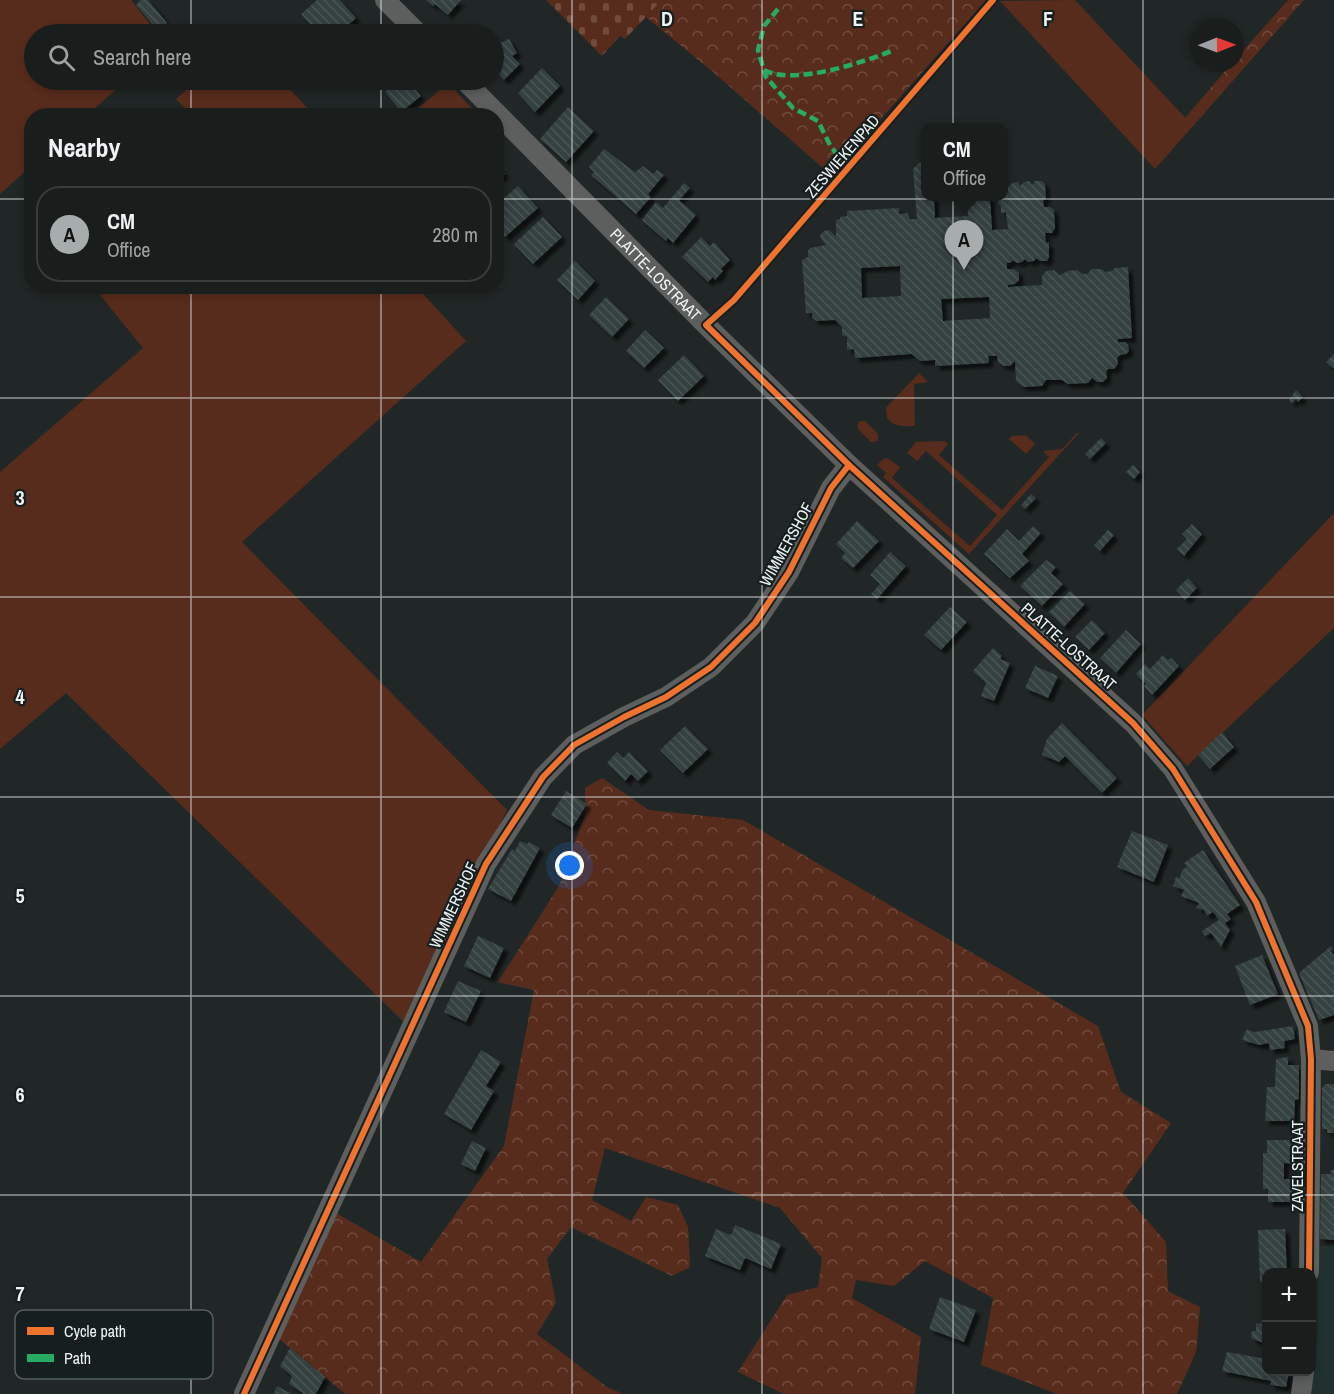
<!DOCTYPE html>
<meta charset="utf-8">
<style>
body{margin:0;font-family:"Archivo Narrow",sans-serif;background:#262a29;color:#f1f3f6}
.controls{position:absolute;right:18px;bottom:18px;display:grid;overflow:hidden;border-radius:12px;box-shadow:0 3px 9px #0003}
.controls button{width:54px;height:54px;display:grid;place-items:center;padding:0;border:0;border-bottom:2px solid #373b3b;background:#191d1c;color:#f1f3f6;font:30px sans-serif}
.compass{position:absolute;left:1190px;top:18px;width:54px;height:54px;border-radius:50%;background:#191d1c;box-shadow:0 3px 9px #0003;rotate:89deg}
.you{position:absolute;left:570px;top:866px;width:21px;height:21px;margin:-15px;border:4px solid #fff;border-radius:50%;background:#1a73e8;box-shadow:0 0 0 9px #1a73e833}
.badge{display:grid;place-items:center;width:39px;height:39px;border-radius:50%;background:#a7adad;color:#111;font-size:20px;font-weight:700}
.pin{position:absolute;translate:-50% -50px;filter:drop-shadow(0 2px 3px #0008)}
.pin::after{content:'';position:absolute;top:32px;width:21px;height:18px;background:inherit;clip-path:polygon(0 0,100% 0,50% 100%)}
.popup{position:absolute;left:921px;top:123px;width:87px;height:78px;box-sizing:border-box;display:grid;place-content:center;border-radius:12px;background:#191d1c;filter:drop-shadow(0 2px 4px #0005);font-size:20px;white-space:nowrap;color:#9fa2a3}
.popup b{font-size:22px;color:#f1f3f6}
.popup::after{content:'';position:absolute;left:50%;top:100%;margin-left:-12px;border:12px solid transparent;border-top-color:#191d1c}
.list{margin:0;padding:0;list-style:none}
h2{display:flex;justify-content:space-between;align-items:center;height:78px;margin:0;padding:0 24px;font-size:26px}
h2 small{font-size:20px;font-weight:400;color:#9fa2a3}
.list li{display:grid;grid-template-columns:39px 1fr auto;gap:18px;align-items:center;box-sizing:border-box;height:96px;margin:0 12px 12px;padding:0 12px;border:2px solid #373b3b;border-radius:24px}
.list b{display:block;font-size:22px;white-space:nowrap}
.list p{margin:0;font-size:20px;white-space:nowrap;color:#9fa2a3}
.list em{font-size:20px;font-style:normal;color:#9fa2a3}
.icon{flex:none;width:33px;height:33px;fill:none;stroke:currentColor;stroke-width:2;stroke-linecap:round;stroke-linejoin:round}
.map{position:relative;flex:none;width:1334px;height:1394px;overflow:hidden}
.search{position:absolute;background:#191d1c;box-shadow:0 3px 9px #0003;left:24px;top:24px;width:480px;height:66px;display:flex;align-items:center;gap:15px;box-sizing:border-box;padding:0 21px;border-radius:33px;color:#9fa2a3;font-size:22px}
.panel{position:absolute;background:#191d1c;box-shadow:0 3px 9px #0003;left:24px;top:108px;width:480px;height:186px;border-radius:24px}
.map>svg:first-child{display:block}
.built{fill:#203130}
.grass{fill:#582c1d}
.forest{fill:url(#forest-crowns)}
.cemetery{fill:url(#cemetery-stones)}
.building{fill:url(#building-back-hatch);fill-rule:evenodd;filter:url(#shadow)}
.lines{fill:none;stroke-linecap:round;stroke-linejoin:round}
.street{stroke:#5d5f5f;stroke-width:20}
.quiet{stroke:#26ab63;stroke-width:4.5;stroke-dasharray:9 4.5;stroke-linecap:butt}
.cycleway-casing{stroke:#161f1f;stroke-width:10}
.cycleway{stroke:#ef722f;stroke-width:6}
.grid{fill:none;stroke:#eff5f5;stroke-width:1.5;stroke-opacity:0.55}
.labels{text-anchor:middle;stroke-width:4.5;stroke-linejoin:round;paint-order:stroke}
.street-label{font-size:16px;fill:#eff5f5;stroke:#161f1f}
.key{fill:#161f1f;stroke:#575f5f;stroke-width:1.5}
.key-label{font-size:16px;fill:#eff5f5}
.grid-label{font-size:20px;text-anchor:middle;font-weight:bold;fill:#eff5f5;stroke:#161f1f;stroke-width:4.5;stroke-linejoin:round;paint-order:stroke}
</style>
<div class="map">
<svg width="1334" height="1394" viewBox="0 0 1334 1394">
<defs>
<pattern id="forest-crowns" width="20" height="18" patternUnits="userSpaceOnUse" patternTransform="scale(1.5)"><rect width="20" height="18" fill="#582c1d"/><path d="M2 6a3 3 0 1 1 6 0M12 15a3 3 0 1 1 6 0" fill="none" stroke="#704b3e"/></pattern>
<pattern id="cemetery-stones" width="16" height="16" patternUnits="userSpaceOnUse" patternTransform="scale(1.5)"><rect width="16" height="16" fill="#582c1d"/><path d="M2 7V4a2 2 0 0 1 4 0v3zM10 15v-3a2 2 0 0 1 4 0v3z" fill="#704b3e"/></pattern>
<pattern id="building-back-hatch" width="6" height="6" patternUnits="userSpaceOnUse" patternTransform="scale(1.5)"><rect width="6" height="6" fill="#344140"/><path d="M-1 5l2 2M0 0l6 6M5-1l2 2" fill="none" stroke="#485453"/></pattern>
<filter id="shadow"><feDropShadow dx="4.5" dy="4.5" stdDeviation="1.5" flood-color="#0009"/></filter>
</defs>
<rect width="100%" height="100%" fill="#212726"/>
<polygon class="built" points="1317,1246 1334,1246 1334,1394 1311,1394 1316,1358 1318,1321"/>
<g class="grass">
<polygon points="0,0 131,0 158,34 34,34 34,80 127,80 87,115 32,116 31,166 0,194"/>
<polygon points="1075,0 1193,126 1155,169 1000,1"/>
<polygon points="198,80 281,80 314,115 191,115 176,99"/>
<polygon points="448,83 478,115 410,115"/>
<polygon points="109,287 417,287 466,341 242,542 507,810 404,1022 66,693 0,749 0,472 143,348 100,295"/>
<path d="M919,373L928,382L914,384L915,426C903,426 895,428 887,418L886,408Z"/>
<polygon points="862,421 865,421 878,434 878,441 871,442 858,429 858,422"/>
<polygon points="1077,433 1079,433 969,554 883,477 886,473 877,465 882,460 887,458 900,467 892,478 970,546 997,515 926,451 917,461 907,453 916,442 945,441 948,444 939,455 1002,510 1049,457 1043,451 1062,449"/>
<polygon points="1025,435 1035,444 1026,454 1009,439 1012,436"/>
<polygon points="1334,513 1334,628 1187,766 1142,715"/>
</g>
<g class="forest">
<polygon points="662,0 986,0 831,175 713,72 646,17"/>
<polygon points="1288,0 1304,0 1193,126 1185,118 1232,63 1235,63 1235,60"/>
<polygon points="602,778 649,810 743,820 1098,1026 1121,1092 1171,1123 1123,1193 1166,1242 1168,1291 1200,1307 1196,1352 1177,1394 1057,1394 981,1365 993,1298 925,1261 894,1286 856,1280 852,1298 921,1337 915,1394 784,1394 738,1372 787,1295 818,1287 822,1258 780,1208 605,1148 592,1200 631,1221 646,1197 678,1205 688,1227 690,1267 672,1276 571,1227 547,1259 556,1303 537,1334 607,1387 623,1394 345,1394 272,1333 329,1209 421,1262 504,1146 534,990 498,982 559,886 585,815 585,788"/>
</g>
<polygon class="cemetery" points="546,0 662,0 625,39 620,36 602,56"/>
<g class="building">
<polygon points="141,0 148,0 167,23 158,31 136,5"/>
<polygon points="317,0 340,0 356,18 338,34 319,34 301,14"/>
<polygon points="426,0 461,0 448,15 435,4 433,6"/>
<polygon points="238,26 245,34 228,34"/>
<polygon points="509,39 517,53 512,56 520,64 504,80 494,69 494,50 502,46 500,43"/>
<polygon points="542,68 560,86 535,112 518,93"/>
<polygon points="400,80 408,80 421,96 401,112 385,92"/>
<polygon points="568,107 594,131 566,162 540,139"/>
<polygon points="604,149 635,172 643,166 653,174 657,170 664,175 648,194 651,197 636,214 591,175 594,172 589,167"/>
<path d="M925,162V196H934L935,218L968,216L967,196H990L992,230L1008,229L1006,212L1001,213V206L998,203V196H1003V183H1007L1009,187L1012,183L1018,182L1020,186L1024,182L1029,181L1032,185L1035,181H1042L1045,184L1046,198L1043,201L1044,207H1050L1054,210L1055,228L1052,233H1045L1046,243L1049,242V257L1047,261H1040L1036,258L1034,261L1028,262L1025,259L1022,262L1017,263L1012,260V262L1007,263V269H1014L1019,273V280L1015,284L1008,285V287L1042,285V276L1046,271L1054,270L1059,275L1063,274L1067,271L1077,270L1083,274H1087L1092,269H1101L1106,272L1112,271L1115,268L1128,267L1132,338L1118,339V342H1125L1128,345L1129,351L1126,354L1120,355L1117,358L1118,364L1114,369H1108L1106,372L1107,378L1103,382H1097L1092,378L1088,383L1068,384L1062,380H1046L1042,386L1023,387L1016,381L1015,361L1010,366H1004L998,362L997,356H988L989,363L935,366V360L920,361L912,354L855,358L854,349L847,350V337L842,335V327L835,320L816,321L812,317V313H806L802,260L808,257V251L810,248L826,245L821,239L820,235L824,231L829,230L836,236V220L840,219V217L847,216V211L899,208V214L907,213L910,219H917L913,169L919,163ZM900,266L901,296L862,298L861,268ZM989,297L990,318L943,321L941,299Z"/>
<polygon points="496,163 505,174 496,181"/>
<polygon points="684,183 690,188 679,200 696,215 673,243 668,238 666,241 642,220 656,202 663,208"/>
<polygon points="518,186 538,208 505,237 496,227 496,205"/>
<polygon points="543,217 562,237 533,264 514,244"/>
<polygon points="701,237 710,246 714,242 730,260 721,269 723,271 715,280 713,277 708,282 682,257"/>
<polygon points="575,261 595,281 578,300 557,280"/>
<polygon points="606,297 629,319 612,337 589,315"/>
<polygon points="645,330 664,348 644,368 626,351"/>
<polygon points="1334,354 1334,369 1326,362"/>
<polygon points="684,355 704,376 678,401 658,380"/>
<polygon points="1296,390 1303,397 1298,402 1296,399 1292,403 1289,400"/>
<polygon points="1101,438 1106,443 1090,459 1085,454"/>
<polygon points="1133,465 1140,472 1134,479 1126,472"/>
<polygon points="1031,494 1036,498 1025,509 1021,505"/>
<polygon points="857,521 879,541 853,568 841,558 845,553 836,544"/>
<polygon points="1192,524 1202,534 1184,556 1177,549 1187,539 1182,534"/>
<polygon points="1033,526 1041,533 1022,554 1029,561 1010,578 984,554 1007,529 1019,541"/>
<polygon points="1108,530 1114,535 1100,551 1094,545"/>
<polygon points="890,552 906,566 877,599 871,594 880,584 870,575"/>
<polygon points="1046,560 1056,567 1051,573 1063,584 1042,606 1020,586"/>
<polygon points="1188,578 1197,588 1185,600 1176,590"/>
<polygon points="1070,591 1085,604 1064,627 1049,612"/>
<polygon points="950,607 967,622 941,650 924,635"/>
<polygon points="1092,620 1105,633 1089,650 1075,637"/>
<polygon points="1126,630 1141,644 1116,673 1100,658"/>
<polygon points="993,648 1002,656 1000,659 1010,663 994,701 981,696 986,683 973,671"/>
<polygon points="1163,655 1168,660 1171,658 1179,666 1152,695 1144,686 1146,684 1136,674 1145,664 1150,669"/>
<polygon points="1035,666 1058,676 1048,698 1025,688"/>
<polygon points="1062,723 1117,778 1102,793 1065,756 1059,762 1042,755 1047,739"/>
<polygon points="685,726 708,749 683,773 660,750"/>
<polygon points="1222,732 1234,747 1210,769 1198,755"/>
<polygon points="617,752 623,758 629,752 648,771 638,781 631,774 625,781 607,763"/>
<polygon points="566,791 587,804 572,828 551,815"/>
<polygon points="1132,831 1168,845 1154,882 1117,867"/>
<polygon points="520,841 527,844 529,842 540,848 511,901 488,889 512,849 515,851"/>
<polygon points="1203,850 1240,905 1227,914 1231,919 1225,923 1230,930 1221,947 1211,933 1205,936 1202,931 1219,920 1213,912 1207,916 1204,910 1196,908 1199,903 1181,896 1184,890 1173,886 1176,877 1180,878 1182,870 1187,867 1184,863"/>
<polygon points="478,936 504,948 490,978 464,966"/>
<polygon points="1331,946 1333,949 1330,951 1334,955 1334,1015 1319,1020 1299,973"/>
<polygon points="1262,955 1278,994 1250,1005 1235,966"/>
<polygon points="458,981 481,991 466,1022 444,1012"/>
<polygon points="1293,1026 1295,1039 1284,1041 1285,1048 1270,1050 1269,1043 1259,1045 1242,1040 1247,1029 1254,1032"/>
<polygon points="481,1050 501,1062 486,1086 494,1091 471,1130 444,1114"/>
<polygon points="1288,1057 1288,1065 1299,1065 1299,1099 1295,1100 1294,1121 1265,1121 1267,1087 1275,1087 1276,1059"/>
<polygon points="1325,1084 1334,1084 1334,1133 1327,1133 1327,1129 1322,1129 1322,1088"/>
<polygon points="1267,1140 1294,1140 1294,1164 1284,1163 1284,1179 1293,1179 1293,1202 1268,1202 1268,1189 1263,1189 1263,1153 1267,1153"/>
<polygon points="472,1141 486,1148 475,1171 461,1164"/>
<polygon points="1331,1170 1334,1170 1334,1240 1320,1239 1321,1174 1331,1174"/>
<polygon points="735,1225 781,1244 771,1269 745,1258 740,1270 705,1256 716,1229 731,1235"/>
<polygon points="1285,1229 1287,1272 1266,1272 1266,1281 1260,1282 1258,1230"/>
<polygon points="940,1297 976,1310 964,1342 929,1329"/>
<polygon points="1261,1321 1266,1321 1266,1344 1251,1338 1252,1331 1256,1331 1256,1323 1262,1324"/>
<polygon points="290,1348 325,1377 316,1394 304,1394 289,1384 292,1376 280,1366"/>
<polygon points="1227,1352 1266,1359 1266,1372 1289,1372 1286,1387 1270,1385 1271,1381 1222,1371"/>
<polygon points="277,1386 292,1394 274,1394"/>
</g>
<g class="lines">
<g class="street">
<polyline points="385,0 419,34"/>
<path id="s1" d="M464,80L706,325L849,465L1133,723L1173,769L1256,902L1308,1026L1311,1059L1309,1272"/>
<polyline points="1311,1059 1334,1061"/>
<polyline points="244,1394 486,864 543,777 574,745 624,717 666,697 711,667 755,623 789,572 831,488 849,465"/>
<polyline points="1301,1394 1304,1372"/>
</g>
<g class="quiet">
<polyline points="778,9 764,26 758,50 766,77 793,108 818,121 831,147 849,168"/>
<path d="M764,70C794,86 864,62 894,50"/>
</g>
<defs>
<g id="cycleway">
<polyline points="993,0 734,300 706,325 849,465 1133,723 1173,769 1256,902 1308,1026 1311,1059 1309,1272"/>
<polyline points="244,1394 486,864 543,777 574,745 624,717 666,697 711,667 755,623 789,572 831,488 849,465"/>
</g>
</defs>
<use href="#cycleway" class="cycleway-casing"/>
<use href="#cycleway" class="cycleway"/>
</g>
<path class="grid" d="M191,0V34M381,0V34M572,0V1394M762,0V1394M953,0V1394M1143,0V1394M191,80V116M381,80V116M0,199H32M496,199H1334M191,286V1394M381,286V1394M0,398H1334M0,597H1334M0,797H1334M0,996H1334M0,1195H1334"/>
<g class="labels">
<g class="street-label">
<text transform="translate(842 156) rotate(-49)" y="6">ZESWIEKENPAD</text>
<text dy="6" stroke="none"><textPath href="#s1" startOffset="273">PLATTE-LOSTRAAT</textPath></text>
<text transform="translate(786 544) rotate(-61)" y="6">WIMMERSHOF</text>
<text transform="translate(1069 646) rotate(42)" y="6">PLATTE-LOSTRAAT</text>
<text transform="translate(453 905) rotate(-65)" y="6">WIMMERSHOF</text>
<text transform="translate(1297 1166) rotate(-90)" y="6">ZAVELSTRAAT</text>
</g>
</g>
<rect x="15" y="1310" width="198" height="69" rx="9" class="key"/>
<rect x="27" y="1327" width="27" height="8" fill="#ef722f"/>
<rect x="27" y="1354" width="27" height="8" fill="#26ab63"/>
<g class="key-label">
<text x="64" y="1337">Cycle path</text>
<text x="64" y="1364">Path</text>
</g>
<g class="grid-label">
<text x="667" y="26">D</text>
<text x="858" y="26">E</text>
<text x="1048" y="26">F</text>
<text x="20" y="505">3</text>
<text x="20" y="704">4</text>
<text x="20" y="903">5</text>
<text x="20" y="1102">6</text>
<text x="20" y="1301">7</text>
</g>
</svg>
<div class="controls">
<button>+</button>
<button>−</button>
</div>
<svg class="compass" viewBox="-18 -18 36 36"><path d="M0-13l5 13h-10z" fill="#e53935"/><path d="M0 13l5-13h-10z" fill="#9fa2a3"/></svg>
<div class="you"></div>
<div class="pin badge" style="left:964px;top:270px">A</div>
<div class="popup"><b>CM</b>Office</div>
<div class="search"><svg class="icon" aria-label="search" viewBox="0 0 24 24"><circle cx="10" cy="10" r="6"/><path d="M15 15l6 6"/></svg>Search here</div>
<section class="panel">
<h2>Nearby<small></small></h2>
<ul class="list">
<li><span class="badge">A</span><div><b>CM</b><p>Office</p></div><em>280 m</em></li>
</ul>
</section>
</div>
